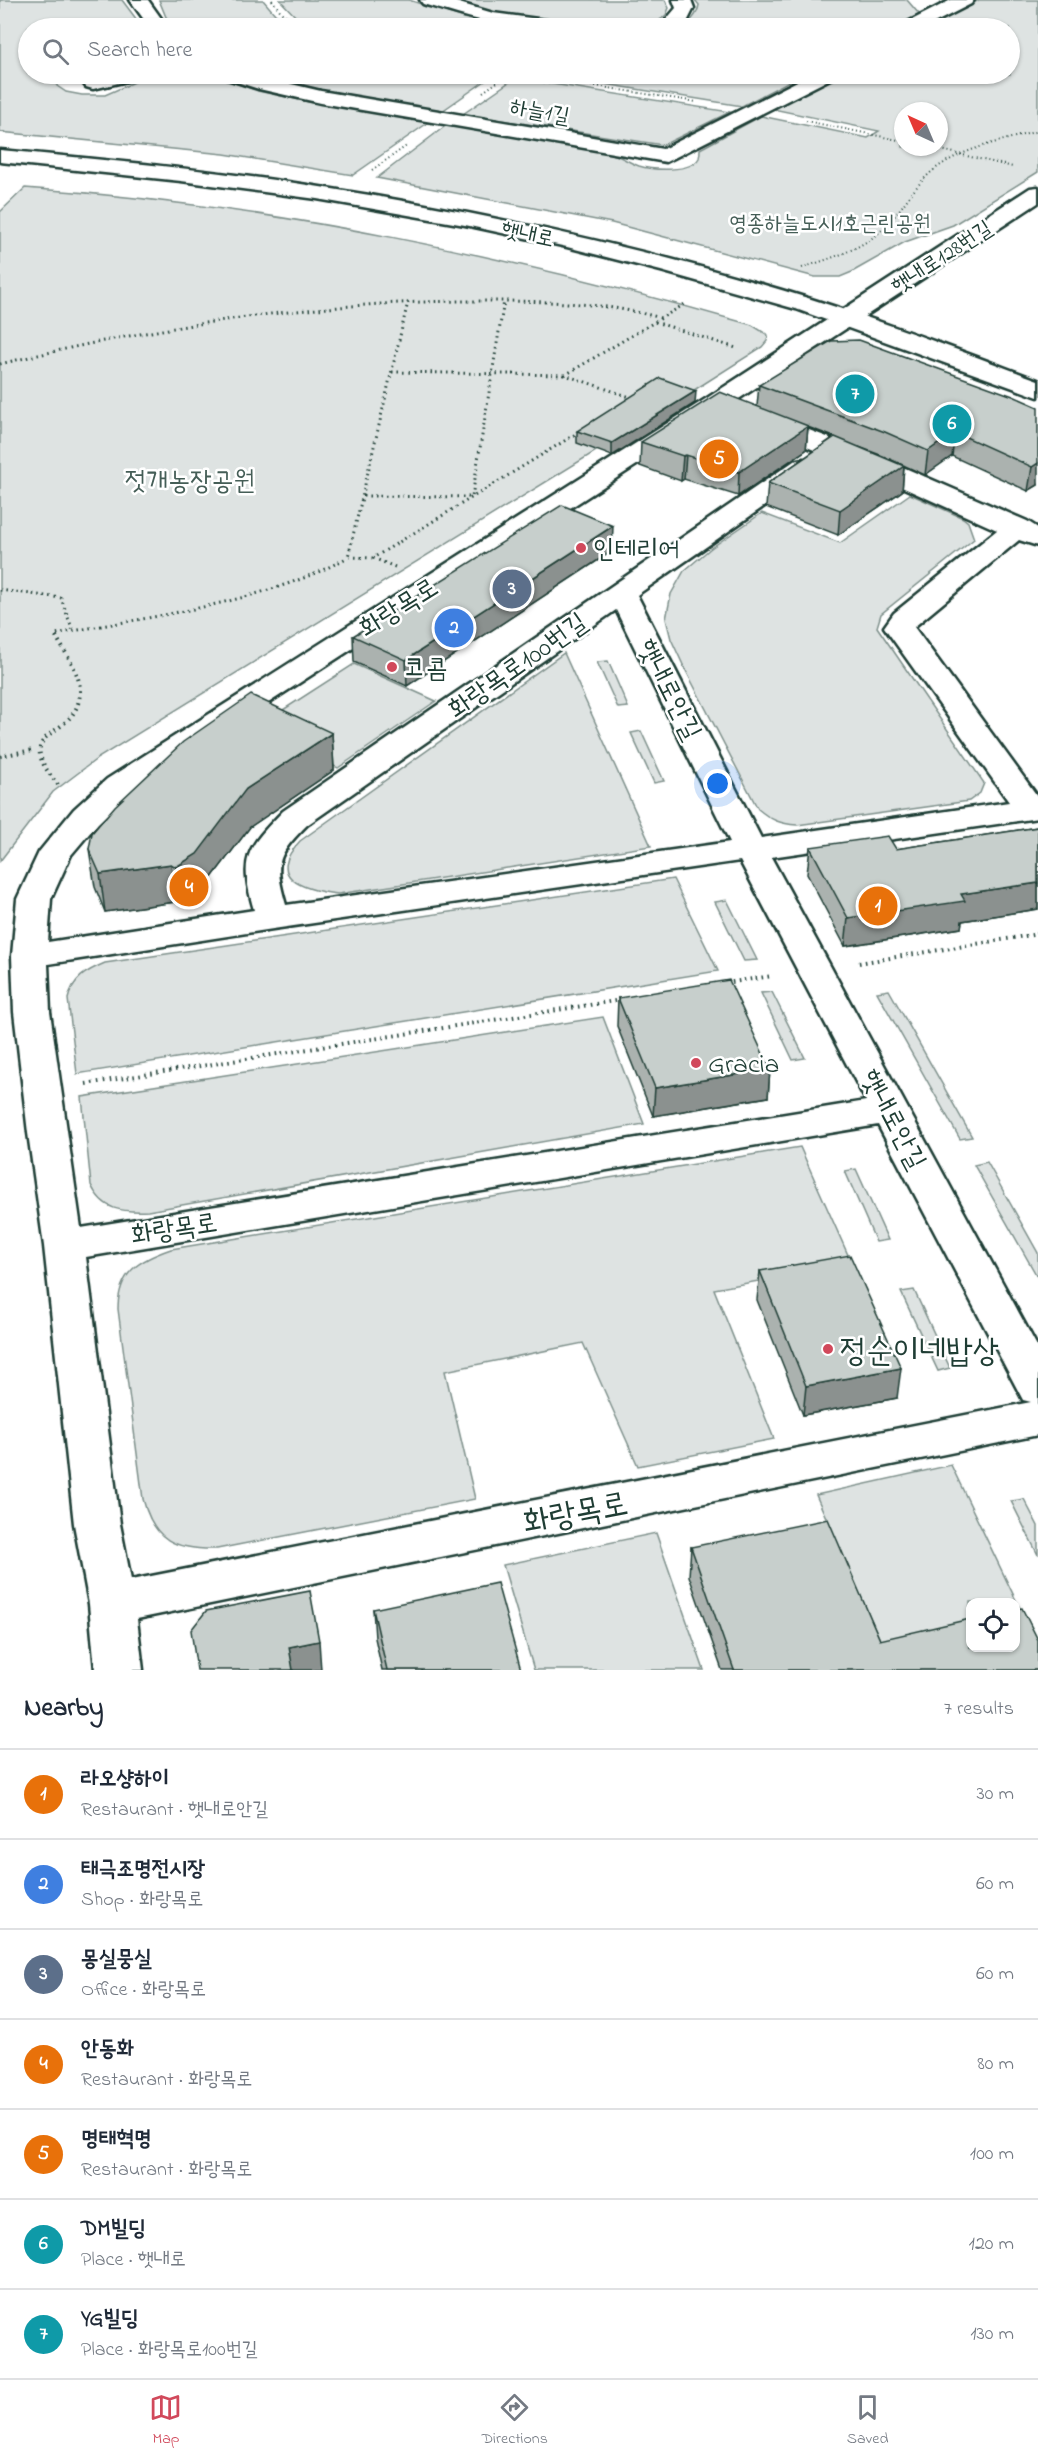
<!DOCTYPE html>
<meta charset="utf-8">
<style>
body{margin:0;font-family:"Indie Flower","Poor Story",sans-serif;background:#f2f2f3;color:#1f2937}
.controls{position:absolute;right:18px;bottom:18px;display:grid;overflow:hidden;border-radius:12px;box-shadow:0 2px 4px #0004}
.controls button{width:54px;height:54px;display:grid;place-items:center;padding:0;border:0;border-bottom:2px solid #e0e1e3;background:#fff;color:#1f2937;font:30px sans-serif}
.compass{position:absolute;left:894px;top:102px;width:54px;height:54px;border-radius:50%;background:#fff;box-shadow:0 2px 4px #0004;rotate:316deg}
.you{position:absolute;left:718px;top:784px;width:21px;height:21px;margin:-15px;border:4px solid #fff;border-radius:50%;background:#1a73e8;box-shadow:0 0 0 9px #1a73e833}
.badge{display:grid;place-items:center;width:39px;height:39px;border-radius:50%;background:#d1495b;color:#fff;font-size:20px;font-weight:700}
.pin{position:absolute;translate:-50% -50%;border:3px solid #fff;box-shadow:0 2px 6px #0006}
.list{margin:0;padding:0;list-style:none}
h2{display:flex;justify-content:space-between;align-items:center;height:78px;margin:0;padding:0 24px;font-size:26px}
h2 small{font-size:20px;font-weight:400;color:#747a83}
.list li{display:grid;grid-template-columns:39px 1fr auto;gap:18px;align-items:center;box-sizing:border-box;height:90px;padding:0 24px;border-top:2px solid #e0e1e3}
.list b{display:block;font-size:22px;white-space:nowrap}
.list p{margin:0;font-size:20px;white-space:nowrap;color:#747a83}
.list em{font-size:20px;font-style:normal;color:#747a83}
.icon{flex:none;width:33px;height:33px;fill:none;stroke:currentColor;stroke-width:2;stroke-linecap:round;stroke-linejoin:round}
.map{position:relative;flex:none;width:1038px;height:1670px;overflow:hidden}
.search{position:absolute;background:#fff;box-shadow:0 2px 4px #0004;left:18px;right:18px;top:18px;height:66px;display:flex;align-items:center;gap:15px;box-sizing:border-box;padding:0 21px;border-radius:33px;color:#747a83;font-size:22px}
.sheet{height:708px;background:#fff}
nav{display:flex;justify-content:space-around;align-items:center;box-sizing:border-box;height:84px;border-top:2px solid #e0e1e3;background:#fff;font-size:16px;color:#747a83}
nav a{display:grid;justify-items:center;gap:3px}
nav .on{color:#d1495b}
.map>svg:first-child{display:block}
.green{fill:#dee3e2;stroke:#7e908b;stroke-width:1.5;fill-rule:evenodd}
.lines{fill:none;stroke-linecap:round;stroke-linejoin:round}
.minor-casing{stroke:#1f3d34;stroke-width:5}
.major-casing{stroke:#1f3d34;stroke-width:5}
.path-far2{stroke:#1f3d34;stroke-width:2;stroke-dasharray:1 3;stroke-linecap:butt}
.path-far1{stroke:#1f3d34;stroke-width:3;stroke-dasharray:1.5 4;stroke-linecap:butt}
.path{stroke:#1f3d34;stroke-width:4;stroke-dasharray:1.5 4.5;stroke-linecap:butt}
.minor{fill:#fff;fill-rule:evenodd}
.major{fill:#fff;fill-rule:evenodd}
.wall{fill:#abb2af;stroke:#1f3d34;stroke-width:1.5}
.shaded-wall{fill:#8b918f;stroke:#1f3d34;stroke-width:1.5}
.building{fill:#c7cfcc;stroke:#1f3d34;stroke-width:1.5}
.poi-dot{fill:#d1495b;stroke:#fff;stroke-width:2}
.labels{text-anchor:middle;stroke-width:5;stroke-linejoin:round;paint-order:stroke}
.far-street-label{font-size:22px;fill:#1f3d34;stroke:#fff}
.far-park-label{font-size:22px;fill:#455e57;stroke:#fff}
.park-label{font-size:27px;fill:#455e57;stroke:#fff}
.poi-label{font-size:27px;fill:#1f3d34;stroke:#fff;text-anchor:start}
.street-label{font-size:27px;fill:#1f3d34;stroke:#fff}
.near-poi-label{font-size:33px;fill:#1f3d34;stroke:#fff;text-anchor:start}
.near-street-label{font-size:33px;fill:#1f3d34;stroke:#fff}
</style>
<div class="map">
<svg width="1038" height="1670" viewBox="0 0 1038 1670">
<rect width="100%" height="100%" fill="#fff"/>
<filter id="ink" filterUnits="userSpaceOnUse"><feTurbulence type="fractalNoise" baseFrequency=".0167" numOctaves="2"/><feDisplacementMap in="SourceGraphic" scale="12" xChannelSelector="R" yChannelSelector="G"/><feConvolveMatrix kernelMatrix="1 2 1 2 8 2 1 2 1" color-interpolation-filters="sRGB"/></filter>
<g filter="url(#ink)">
<g class="green">
<polygon points="0,0 122,0 143,28 28,28 28,74 76,74 58,80 57,86 66,92 82,95 105,95 153,74 210,74 258,91 309,102 429,122 353,175 224,154 0,132"/>
<polygon points="159,0 263,0 275,14 295,28 175,28 166,17"/>
<polygon points="280,0 409,0 467,19 521,28 315,28 296,17"/>
<path d="M446,0H665L669,8L666,15L650,28C582,29 512,20 446,0Z"/>
<path d="M695,0H907L919,14L916,17L895,28H682C690,22 697,16 699,5Z"/>
<path d="M979,0H1038V172L953,225L905,242L852,272L840,277H815L612,223L377,178L448,124L613,154C622,157 630,163 639,166C652,170 691,173 699,158C700,155 700,152 700,149L761,116L868,138L879,131L773,109L840,74H1010V28H925ZM903,111H939V147H903Z"/>
<polygon points="255,74 495,74 442,111 317,89"/>
<polygon points="542,74 798,74 799,76 742,106"/>
<polygon points="515,78 730,112 663,145 463,114"/>
<path d="M25,188C272,205 515,257 752,325L768,335L767,341L762,347L669,406L98,758L53,792L0,861V212Z"/>
<path d="M910,494L963,518L968,522L974,539L881,614L877,627L984,783L980,793L969,801L797,825C780,824 771,820 758,809L684,667L671,639L666,619L671,594L684,571L711,548L762,513L840,543Z"/>
<path d="M564,653L651,846L338,894C303,890 265,878 300,841Z"/>
<polygon points="608,661 628,707 618,708 597,662"/>
<polygon points="354,664 436,701 338,768 255,728"/>
<polygon points="641,731 664,781 654,783 631,733"/>
<path d="M673,879L718,971L77,1074L68,999C73,978 86,971 105,963Z"/>
<polygon points="727,900 757,960 744,961 715,902"/>
<polygon points="889,990 972,1137 960,1139 877,992"/>
<polygon points="772,992 805,1058 793,1060 761,993"/>
<path d="M603,1017L644,1124L148,1211C122,1212 103,1211 91,1185L82,1097Z"/>
<path d="M800,1147L852,1264L714,1289L774,1439L638,1466L583,1343L445,1371L475,1499L217,1549C175,1550 154,1541 143,1499L118,1309C118,1272 139,1260 171,1249Z"/>
<polygon points="987,1162 1038,1253 1038,1278 974,1165"/>
<polygon points="856,1169 888,1240 876,1242 845,1171"/>
<polygon points="914,1290 950,1368 938,1371 901,1292"/>
<polygon points="951,1465 1026,1621 1016,1623 1016,1602 970,1602 970,1634 886,1653 816,1495"/>
<polygon points="1024,1499 1038,1526 1038,1555 1011,1501"/>
<polygon points="656,1533 704,1670 534,1670 503,1565"/>
</g>
<g class="lines">
<defs>
<g id="minor">
<polygon points="130,0 148,0 168,28 150,28"/>
<path d="M420,0H449L493,13L560,22L567,24L569,28C519,34 471,18 423,4Z"/>
<polygon points="673,0 691,0 694,8 687,22 679,28 659,28 676,8"/>
<polygon points="951,0 974,0 971,4 924,28 902,28 904,24"/>
<polygon points="109,74 143,74 140,78 93,89 86,87 83,83 86,79"/>
<polygon points="221,74 249,74 321,91 663,149 811,74 835,74 832,78 666,162 321,103 259,89 224,78"/>
<path d="M1038,187V203L725,408L129,793L98,823L71,855L51,899L48,942L254,910C239,858 246,849 283,811L794,461L803,459L812,461L816,467L812,473L637,595L761,838L1009,802L884,627L894,613L997,530L864,470L757,427L753,422L757,417L766,414L775,417L882,458L1027,521L1038,528V546L1019,540L914,627L1038,797V818L771,857L1038,1348V1435L137,1619L143,1670H95L89,1604L74,1524L44,1246L28,1133L14,1012L12,956L17,899L39,852L74,809L107,779L707,398L1030,188ZM616,610L730,842L286,905C274,863 276,856 307,825ZM740,861L866,1101L81,1228L50,1012L48,964L273,929ZM878,1125L1023,1400L1031,1402L131,1580L120,1524L86,1257Z"/>
</g>
<path id="major" d="M0,150C107,160 214,170 320,187C486,213 650,249 811,299C888,323 963,352 1038,380V397L796,309L661,271L567,247L465,225L317,199L181,181L0,162Z"/>
</defs>
<use href="#minor" class="minor-casing"/>
<use href="#major" class="major-casing"/>
<g class="path-far2">
<polyline points="272,0 282,13 305,28"/>
<polyline points="520,74 697,102"/>
<polyline points="483,92 509,74"/>
<polyline points="806,121 903,141"/>
<polyline points="929,147 1013,167"/>
<polyline points="372,170 408,145"/>
<path d="M802,268C830,258 862,250 884,228C902,210 914,185 935,169C965,147 1003,141 1038,131"/>
</g>
<g class="path-far1">
<polyline points="655,322 736,348"/>
<path d="M0,364C152,327 306,303 463,301C530,301 596,300 661,318"/>
<polyline points="392,372 565,375"/>
<polyline points="633,398 565,375 685,304"/>
<polyline points="363,496 472,497 504,301"/>
<polyline points="373,558 348,557 408,302"/>
<polyline points="395,567 373,558 579,432"/>
<polyline points="0,590 61,598 73,631"/>
<path d="M57,637L55,634C144,618 270,602 348,557"/>
</g>
<g class="path">
<path d="M56,636C64,652 80,671 80,691C79,743 4,724 61,788"/>
<polyline points="0,756 33,750"/>
<polyline points="859,963 1038,934"/>
<polyline points="726,983 772,976"/>
<polyline points="86,1084 621,1000"/>
</g>
<use href="#minor" class="minor"/>
<use href="#major" class="major"/>
</g>
<g class="wall">
<polygon points="759,385 1013,396 1038,485 1028,491 952,456 925,475 883,456 859,447 904,466 902,491 838,535 766,507 768,483 834,437 808,427 806,450 738,496 684,479 681,481 640,466 641,442 757,406"/>
<polygon points="695,403 612,456 577,443 577,431"/>
<polygon points="612,551 407,686 354,662 353,636"/>
<polygon points="332,733 334,770 250,827 201,892 180,905 175,902 105,912 95,887 89,849"/>
<polygon points="1038,827 1038,909 962,921 961,928 845,946 807,874 810,847 896,849"/>
<polygon points="618,998 770,1069 768,1097 653,1116 617,1026"/>
<polygon points="760,1271 897,1398 803,1415 757,1300"/>
<polygon points="691,1547 880,1640 1038,1670 722,1670 689,1576"/>
<polygon points="373,1609 521,1670 382,1670 375,1638"/>
</g>
<g class="shaded-wall">
<polygon points="696,391 695,403 612,456 612,443"/>
<polygon points="808,426 806,450 738,496 739,472"/>
<polygon points="955,432 952,456 925,475 928,451"/>
<polygon points="686,455 684,479 681,481 683,456"/>
<polygon points="1038,463 1038,485 1028,491 1032,467"/>
<polygon points="904,466 902,491 838,535 840,510"/>
<polygon points="613,526 612,551 407,686 406,660"/>
<polygon points="332,733 334,770 250,827 201,892 180,905 176,867 246,789"/>
<polygon points="171,864 175,902 105,912 100,874"/>
<polygon points="1038,883 1038,909 962,921 961,928 845,946 848,918 961,894"/>
<polygon points="770,1069 768,1097 653,1116 655,1088"/>
<polygon points="901,1368 897,1398 803,1415 806,1386"/>
<polygon points="319,1641 321,1670 291,1670 289,1647"/>
</g>
<g class="building">
<polygon points="859,340 1013,396 1038,407 1038,463 1032,467 955,432 928,451 885,432 759,385 831,341"/>
<polygon points="660,378 696,391 612,443 577,431"/>
<polygon points="720,392 808,426 739,472 686,455 683,456 641,442"/>
<polygon points="835,437 904,466 840,510 768,483"/>
<polygon points="562,505 613,526 406,660 353,636"/>
<polygon points="251,695 332,733 246,789 197,854 176,867 171,864 100,874 89,849 92,833 115,806 183,742"/>
<polygon points="1038,827 1038,883 961,894 965,901 848,918 810,847 888,836 896,849"/>
<polygon points="729,980 770,1069 655,1088 618,998"/>
<polygon points="850,1255 901,1368 806,1386 760,1271"/>
<polygon points="828,1519 880,1640 970,1619 970,1647 1016,1647 1016,1609 1022,1608 1038,1640 1038,1670 734,1670 691,1547"/>
<polygon points="497,1583 521,1670 387,1670 373,1609"/>
<polygon points="310,1591 319,1641 289,1647 293,1670 197,1670 191,1630 206,1611"/>
</g>
</g>
<g class="poi-dot">
<circle cx="581" cy="548" r="6"/>
<circle cx="392" cy="667" r="6"/>
<circle cx="696" cy="1063" r="6"/>
<circle cx="828" cy="1349" r="6"/>
</g>
<g class="labels">
<g class="far-street-label">
<text transform="translate(540 110) rotate(10)" y="8">하늘1길</text>
<text transform="translate(528 233) rotate(12)" y="8">햇내로</text>
<text transform="translate(941 256) rotate(-33)" y="8">햇내로128번길</text>
</g>
<g class="far-park-label">
<text x="830" y="230">영종하늘도시1호근린공원</text>
</g>
<g class="park-label">
<text x="190" y="489">젓개농장공원</text>
</g>
<g class="poi-label">
<text x="593" y="557">인테리어</text>
<text x="404" y="676">코콤</text>
<text x="708" y="1072">Gracia</text>
</g>
<g class="street-label">
<text transform="translate(398 607) rotate(-32)" y="9">화랑목로</text>
<text transform="translate(517 665) rotate(-35)" y="9">화랑목로100번길</text>
<text transform="translate(670 689) rotate(63)" y="9">햇내로안길</text>
<text transform="translate(894 1119) rotate(62)" y="9">햇내로안길</text>
<text transform="translate(174 1228) rotate(-9)" y="9">화랑목로</text>
</g>
<g class="near-poi-label">
<text x="840" y="1361">정순이네밥상</text>
</g>
<g class="near-street-label">
<text transform="translate(575 1511) rotate(-11)" y="12">화랑목로</text>
</g>
</g>
</svg>
<div class="controls">
<button><svg class="icon" aria-label="locate" viewBox="0 0 24 24"><circle cx="12" cy="12" r="6"/><path d="M12 2v4M12 18v4M2 12h4M18 12h4"/></svg></button>
</div>
<svg class="compass" viewBox="-18 -18 36 36"><path d="M0-13l5 13h-10z" fill="#e53935"/><path d="M0 13l5-13h-10z" fill="#747a83"/></svg>
<div class="you"></div>
<div class="pin badge" style="left:878px;top:906px;background:#e8710a">1</div>
<div class="pin badge" style="left:454px;top:628px;background:#3f7fe0">2</div>
<div class="pin badge" style="left:512px;top:589px;background:#5c6f8a">3</div>
<div class="pin badge" style="left:189px;top:887px;background:#e8710a">4</div>
<div class="pin badge" style="left:719px;top:459px;background:#e8710a">5</div>
<div class="pin badge" style="left:952px;top:424px;background:#0f9aa8">6</div>
<div class="pin badge" style="left:855px;top:394px;background:#0f9aa8">7</div>
<div class="search"><svg class="icon" aria-label="search" viewBox="0 0 24 24"><circle cx="10" cy="10" r="6"/><path d="M15 15l6 6"/></svg>Search here</div>
</div>
<section class="sheet">
<h2>Nearby<small>7 results</small></h2>
<ul class="list">
<li><span class="badge" style="background:#e8710a">1</span><div><b>라오샹하이</b><p>Restaurant · 햇내로안길</p></div><em>30 m</em></li>
<li><span class="badge" style="background:#3f7fe0">2</span><div><b>태극조명전시장</b><p>Shop · 화랑목로</p></div><em>60 m</em></li>
<li><span class="badge" style="background:#5c6f8a">3</span><div><b>몽실뭉실</b><p>Office · 화랑목로</p></div><em>60 m</em></li>
<li><span class="badge" style="background:#e8710a">4</span><div><b>안동화</b><p>Restaurant · 화랑목로</p></div><em>80 m</em></li>
<li><span class="badge" style="background:#e8710a">5</span><div><b>명태혁명</b><p>Restaurant · 화랑목로</p></div><em>100 m</em></li>
<li><span class="badge" style="background:#0f9aa8">6</span><div><b>DM빌딩</b><p>Place · 햇내로</p></div><em>120 m</em></li>
<li><span class="badge" style="background:#0f9aa8">7</span><div><b>YG빌딩</b><p>Place · 화랑목로100번길</p></div><em>130 m</em></li>
</ul>
</section>
<nav>
<a class="on"><svg class="icon" aria-label="map" viewBox="0 0 24 24"><path d="M3 6l6-2 6 2 6-2v14l-6 2-6-2-6 2zM9 4v14M15 6v14"/></svg>Map</a>
<a><svg class="icon" aria-label="directions" viewBox="0 0 24 24"><path d="M12 3l9 9-9 9-9-9zM9 14v-3h6M13 9l2 2-2 2"/></svg>Directions</a>
<a><svg class="icon" aria-label="saved" viewBox="0 0 24 24"><path d="M7 4h10v16l-5-4-5 4z"/></svg>Saved</a>
</nav>
